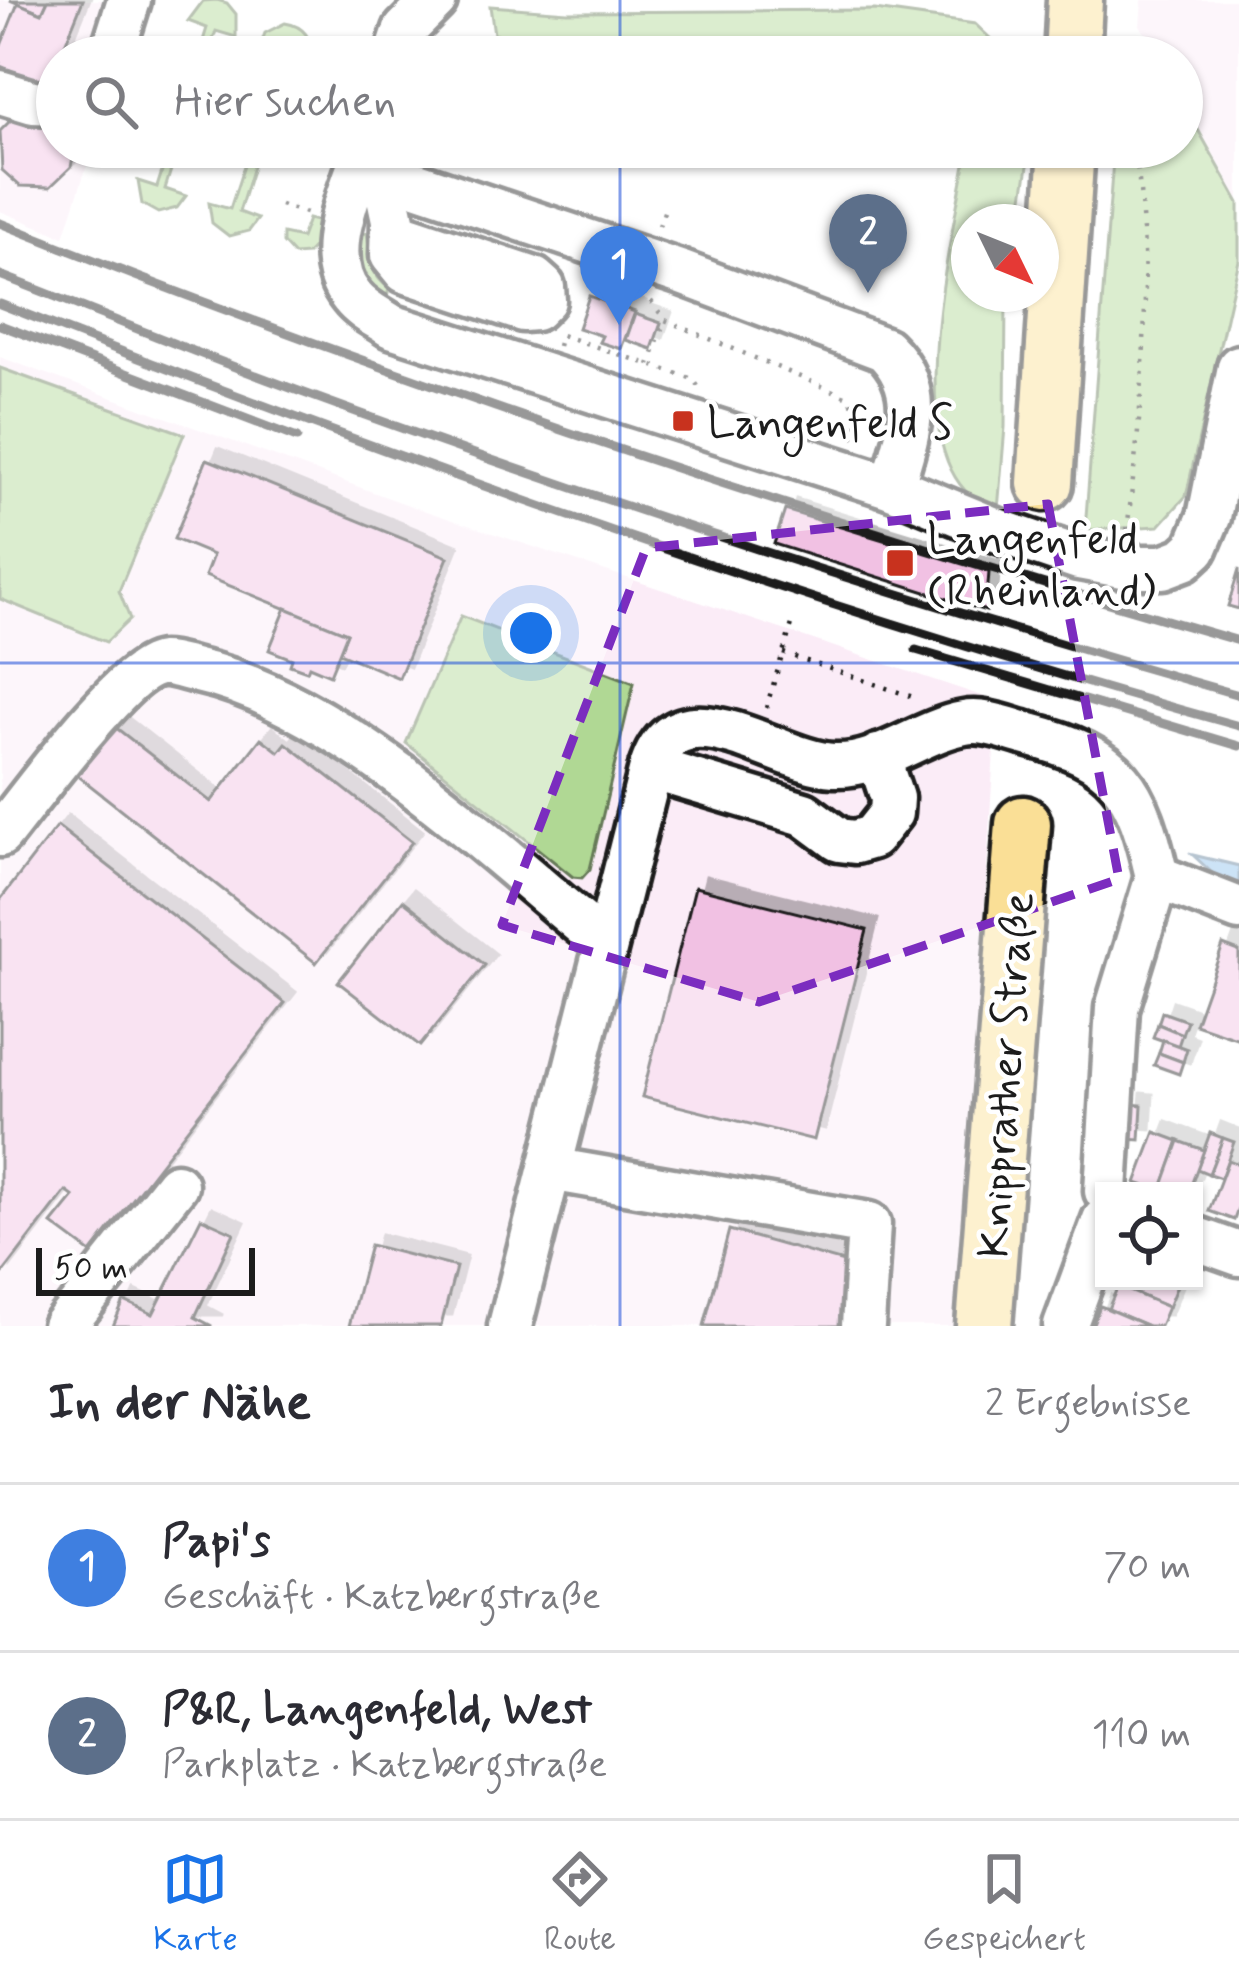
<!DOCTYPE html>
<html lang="de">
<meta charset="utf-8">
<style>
body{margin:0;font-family:Mynerve,sans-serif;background:#f7f7f7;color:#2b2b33}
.controls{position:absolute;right:36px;bottom:36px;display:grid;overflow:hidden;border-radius:0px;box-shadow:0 3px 9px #0004}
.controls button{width:108px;height:108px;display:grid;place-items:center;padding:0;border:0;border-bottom:3px solid #e1e1e2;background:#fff;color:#2b2b33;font:60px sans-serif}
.compass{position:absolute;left:951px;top:204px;width:108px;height:108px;border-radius:50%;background:#fff;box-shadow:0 3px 9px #0004;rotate:133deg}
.scale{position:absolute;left:36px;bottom:30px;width:219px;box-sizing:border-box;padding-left:12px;border:6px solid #1c1c1c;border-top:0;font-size:33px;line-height:42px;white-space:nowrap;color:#1c1c1c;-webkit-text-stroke:9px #fff;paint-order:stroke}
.you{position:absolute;left:531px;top:633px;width:42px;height:42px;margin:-30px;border:9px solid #fff;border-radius:50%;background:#1a73e8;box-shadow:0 0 0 18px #1a73e833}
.badge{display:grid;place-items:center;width:78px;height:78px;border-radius:50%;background:#1a73e8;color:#fff;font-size:39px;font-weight:700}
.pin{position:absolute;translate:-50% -99px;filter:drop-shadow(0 3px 6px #0008)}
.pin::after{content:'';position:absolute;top:63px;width:42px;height:36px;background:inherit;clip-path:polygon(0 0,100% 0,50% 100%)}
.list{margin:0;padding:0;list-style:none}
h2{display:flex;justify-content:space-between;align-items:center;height:156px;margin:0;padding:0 48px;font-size:51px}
h2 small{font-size:39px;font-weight:400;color:#7c7c81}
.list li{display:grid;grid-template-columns:78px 1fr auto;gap:36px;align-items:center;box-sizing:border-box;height:168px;padding:0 48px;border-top:3px solid #e1e1e2}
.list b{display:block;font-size:45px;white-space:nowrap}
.list p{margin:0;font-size:39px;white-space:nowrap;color:#7c7c81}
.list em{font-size:39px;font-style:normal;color:#7c7c81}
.icon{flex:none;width:66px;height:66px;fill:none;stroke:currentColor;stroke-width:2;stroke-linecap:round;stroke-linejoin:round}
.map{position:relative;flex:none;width:1239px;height:1326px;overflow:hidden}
.search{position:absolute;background:#fff;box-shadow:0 3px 9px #0004;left:36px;right:36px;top:36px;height:132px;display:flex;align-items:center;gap:30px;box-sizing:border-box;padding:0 42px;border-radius:66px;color:#7c7c81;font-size:45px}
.sheet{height:492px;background:#fff}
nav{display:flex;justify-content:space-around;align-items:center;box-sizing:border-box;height:168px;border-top:3px solid #e1e1e2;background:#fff;font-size:33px;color:#7c7c81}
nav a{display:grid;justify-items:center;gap:6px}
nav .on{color:#1a73e8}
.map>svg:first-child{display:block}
.built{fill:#fbecf7}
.green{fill:#b0d894;stroke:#667a58;stroke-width:3}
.water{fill:#8fc0eb;stroke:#617e98;stroke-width:3}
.building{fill:#f1c1e3;stroke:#1c1c1c;stroke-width:3;filter:url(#shadow)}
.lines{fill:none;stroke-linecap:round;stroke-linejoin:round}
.minor-casing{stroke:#1c1c1c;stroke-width:51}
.major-casing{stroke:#1c1c1c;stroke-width:63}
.path{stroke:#1c1c1c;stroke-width:4.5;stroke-dasharray:3 9;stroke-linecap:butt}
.minor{stroke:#fff;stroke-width:42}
.major{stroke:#fadf96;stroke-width:54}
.rail{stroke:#1c1c1c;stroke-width:9}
.marked{fill:none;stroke:#7b2cbf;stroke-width:9;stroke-dasharray:24 15;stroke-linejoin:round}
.grid{fill:none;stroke:#1d4ed8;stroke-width:3;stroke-opacity:0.55}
.poi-dot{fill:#c8321e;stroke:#fff;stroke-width:4.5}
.labels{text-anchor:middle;stroke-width:9;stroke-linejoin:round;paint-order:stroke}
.poi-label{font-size:45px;fill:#1c1c1c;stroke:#fff;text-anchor:start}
.street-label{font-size:45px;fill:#1c1c1c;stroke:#fff}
</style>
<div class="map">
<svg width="1239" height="1326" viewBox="0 0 1239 1326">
<defs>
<filter id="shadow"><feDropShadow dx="11" dy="-11" stdDeviation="0" flood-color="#0004"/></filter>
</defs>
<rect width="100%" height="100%" fill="#fff"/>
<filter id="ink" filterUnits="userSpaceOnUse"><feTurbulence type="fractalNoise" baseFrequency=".00833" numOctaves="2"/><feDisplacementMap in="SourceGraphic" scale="24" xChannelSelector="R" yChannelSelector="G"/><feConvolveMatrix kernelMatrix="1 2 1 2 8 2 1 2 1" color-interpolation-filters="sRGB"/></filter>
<g filter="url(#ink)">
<g class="built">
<polygon points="0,0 141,0 123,57 57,57 57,147 93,147 64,237 0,211"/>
<polygon points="1142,0 1239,0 1239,203 1182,101 1182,57 1158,57 1140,25"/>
<polygon points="0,357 417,508 997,701 959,1326 0,1326"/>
</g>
<g class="green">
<polygon points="217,0 227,3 236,14 236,37 216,31 207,57 198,57 207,28 188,21 203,1"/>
<polygon points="490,6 567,12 875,10 975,24 1010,57 575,57 494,34"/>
<path d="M285,23C304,26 313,38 310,57L289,54L278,57L280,50L261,44L265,33Z"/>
<polygon points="1182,101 1239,203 1239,260 1186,496 1159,526 1085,530 1114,147 1182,147"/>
<polygon points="170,147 178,147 165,189 186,196 177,208 158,213 142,204 138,181 157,187"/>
<polygon points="250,147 259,147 239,212 258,219 249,231 229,236 212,223 209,203 230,209"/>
<path d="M968,147H1031L1019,222H969V294H1006L1005,427L998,510C886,480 955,230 968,147Z"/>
<polygon points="308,219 323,223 317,243 307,254 294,255 283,243 283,234 301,238"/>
<path d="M367,233C371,256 367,273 389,288L387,297C360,282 360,262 361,234Z"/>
<polygon points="0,368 184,434 119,591 130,619 106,642 0,599"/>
<polygon points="461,616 634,683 590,869 582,878 573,877 406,743"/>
</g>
<polygon class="water" points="1193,855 1239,866 1239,890 1225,885"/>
<g class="building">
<polygon points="10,0 48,0 42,13"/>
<polygon points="48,0 83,0 48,86 0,66 0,48 18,3 42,13"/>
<polygon points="16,115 57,116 57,147 75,147 71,167 50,187 20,186 2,170 0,131"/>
<polygon points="589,296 635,312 621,349 599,342 602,336 578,328"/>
<polygon points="635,314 661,323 652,349 626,340"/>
<polygon points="207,459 448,557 399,678 339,653 347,633 205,576 213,555 174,539"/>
<polygon points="785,510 989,572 986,611 774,544"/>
<polygon points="1239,569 1239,609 1228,606"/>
<polygon points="286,608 347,633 330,675 309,666 307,671 290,665 292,659 269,650"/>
<polygon points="115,727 211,802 261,738 279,752 286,743 412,842 316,963 77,775"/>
<polygon points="57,826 285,1003 91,1253 52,1224 74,1197 66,1191 0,1277 0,900"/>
<polygon points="695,887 867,930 814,1140 642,1097"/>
<polygon points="403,900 485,965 420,1046 338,982"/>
<polygon points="1223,945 1239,951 1239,1039 1195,1024"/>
<polygon points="1162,1012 1187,1021 1182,1034 1158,1024"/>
<polygon points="1158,1024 1182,1034 1178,1046 1153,1037"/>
<polygon points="1163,1040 1187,1049 1183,1062 1159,1053"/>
<polygon points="1159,1053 1183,1062 1179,1074 1154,1065"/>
<polygon points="1130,1104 1142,1105 1140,1140 1127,1139"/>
<polygon points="1155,1132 1179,1141 1161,1191 1136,1183"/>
<polygon points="1210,1133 1223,1138 1209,1174 1197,1169"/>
<polygon points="1223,1138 1234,1142 1221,1178 1209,1174"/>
<polygon points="1179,1141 1204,1150 1197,1169 1189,1191 1161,1191"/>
<polygon points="1228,1160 1239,1164 1239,1206 1234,1220 1209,1211"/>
<polygon points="201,1218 234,1233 195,1317 212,1326 113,1326 124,1301 153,1314"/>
<polygon points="729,1230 858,1266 842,1326 704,1326"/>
<polygon points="370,1245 456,1267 441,1326 349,1326"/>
<polygon points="1120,1281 1173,1281 1178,1283 1168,1307 1118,1286"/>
<polygon points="1118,1286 1168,1307 1160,1326 1148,1326 1108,1309"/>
<polygon points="1100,1306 1108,1309 1148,1326 1092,1326"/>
</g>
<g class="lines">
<defs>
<g id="minor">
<polyline points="111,57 129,0"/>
<polyline points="396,57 405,30 435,0"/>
<polyline points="0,92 33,102 57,103"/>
<path d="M365,147C352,190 318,256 352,297C362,310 378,317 391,326L892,487L999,531L1079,558L1128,567H1163L1184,559L1196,548L1209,517L1239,367"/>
<path d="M372,147L382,169L399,178L682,273L884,349C927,390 907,437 892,487"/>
<polyline points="382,169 393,220 392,255 405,271 523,310 535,309 544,300 543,287 534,279 393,232"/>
<polyline points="651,768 804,814 839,840 855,842 872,837 891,813 892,798 878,756"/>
<path d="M0,835C28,801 122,669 161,664C171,663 187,669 197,671C340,702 492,851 605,943"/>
<polyline points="550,1169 869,1224 863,1326"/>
<polyline points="1106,1191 1117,1008 1157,877 1239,909"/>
<polyline points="1194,1238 1239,1254"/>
<polyline points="64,1326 176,1185"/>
<path d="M510,1326L651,768C678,680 776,763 834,765C880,767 920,731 964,723C984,719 1008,729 1027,734C1120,758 1137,787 1157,877"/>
<polyline points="1065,1326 1104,1220"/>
</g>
<g id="major">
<polyline points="1072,57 1075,0"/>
<polyline points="1045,483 1067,147"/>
<polyline points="984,1326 1023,824"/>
</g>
</defs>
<use href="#minor" class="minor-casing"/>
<use href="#major" class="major-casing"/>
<g class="path">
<polyline points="280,205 309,214"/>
<polyline points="659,226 665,209"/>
<polyline points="651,301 665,320 850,398 858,419 852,440"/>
<polyline points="558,346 561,335 693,379 700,389"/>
<polyline points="649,365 665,320"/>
<path d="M1127,530C1144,394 1153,283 1135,147"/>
<polyline points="783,653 919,699"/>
<polyline points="766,708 792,624"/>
</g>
<use href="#minor" class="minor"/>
<use href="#major" class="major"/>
<g class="rail">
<path d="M0,223C406,385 819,521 1239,641"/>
<path d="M0,275C99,313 197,354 296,390C606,504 922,605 1239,695"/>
<path d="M0,304C406,464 818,610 1239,726"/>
<polyline points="0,325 297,438"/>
<polyline points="916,650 1239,746"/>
</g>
</g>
</g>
<path d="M0 0H1239V1326H0ZM1048,504L1119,879L759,1002L502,925L646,548Z" fill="#fff" fill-opacity=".55" fill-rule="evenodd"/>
<path class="marked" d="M1048,504L1119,879L759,1002L502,925L646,548Z"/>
<path class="grid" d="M620,0V57M620,147V1326M0,663H1239"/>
<g class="poi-dot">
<rect x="671" y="409" width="24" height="24" rx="6"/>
<rect x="885" y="548" width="30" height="30" rx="6"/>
</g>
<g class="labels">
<g class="poi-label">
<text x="707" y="437">Langenfeld S</text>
<text x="927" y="553">Langenfeld<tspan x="927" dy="52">(Rheinland)</tspan></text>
</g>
<g class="street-label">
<text transform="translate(1004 1075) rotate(-86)" y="16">Knipprather Straße</text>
</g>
</g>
</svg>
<div class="controls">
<button><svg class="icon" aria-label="locate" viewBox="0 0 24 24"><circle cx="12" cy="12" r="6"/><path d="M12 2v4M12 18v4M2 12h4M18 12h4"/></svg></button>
</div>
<svg class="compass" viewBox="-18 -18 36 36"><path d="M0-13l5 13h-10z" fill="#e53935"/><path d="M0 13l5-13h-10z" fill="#7c7c81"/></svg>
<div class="scale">50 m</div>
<div class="you"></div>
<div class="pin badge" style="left:619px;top:325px;background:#3f7fe0">1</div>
<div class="pin badge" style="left:868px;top:293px;background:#5c6f8a">2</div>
<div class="search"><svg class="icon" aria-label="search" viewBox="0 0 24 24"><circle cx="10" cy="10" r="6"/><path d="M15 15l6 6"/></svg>Hier suchen</div>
</div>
<section class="sheet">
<h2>In der Nähe<small>2 Ergebnisse</small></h2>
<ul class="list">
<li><span class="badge" style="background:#3f7fe0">1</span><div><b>Papi's</b><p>Geschäft · Katzbergstraße</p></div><em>70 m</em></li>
<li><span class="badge" style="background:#5c6f8a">2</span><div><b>P&amp;R, Langenfeld, West</b><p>Parkplatz · Katzbergstraße</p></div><em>110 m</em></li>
</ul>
</section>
<nav>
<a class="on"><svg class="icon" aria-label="map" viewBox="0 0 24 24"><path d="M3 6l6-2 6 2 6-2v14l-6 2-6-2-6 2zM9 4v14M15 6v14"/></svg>Karte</a>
<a><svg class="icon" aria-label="directions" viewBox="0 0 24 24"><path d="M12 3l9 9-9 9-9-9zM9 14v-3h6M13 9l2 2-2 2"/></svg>Route</a>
<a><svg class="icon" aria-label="saved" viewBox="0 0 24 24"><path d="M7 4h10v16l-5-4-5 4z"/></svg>Gespeichert</a>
</nav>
